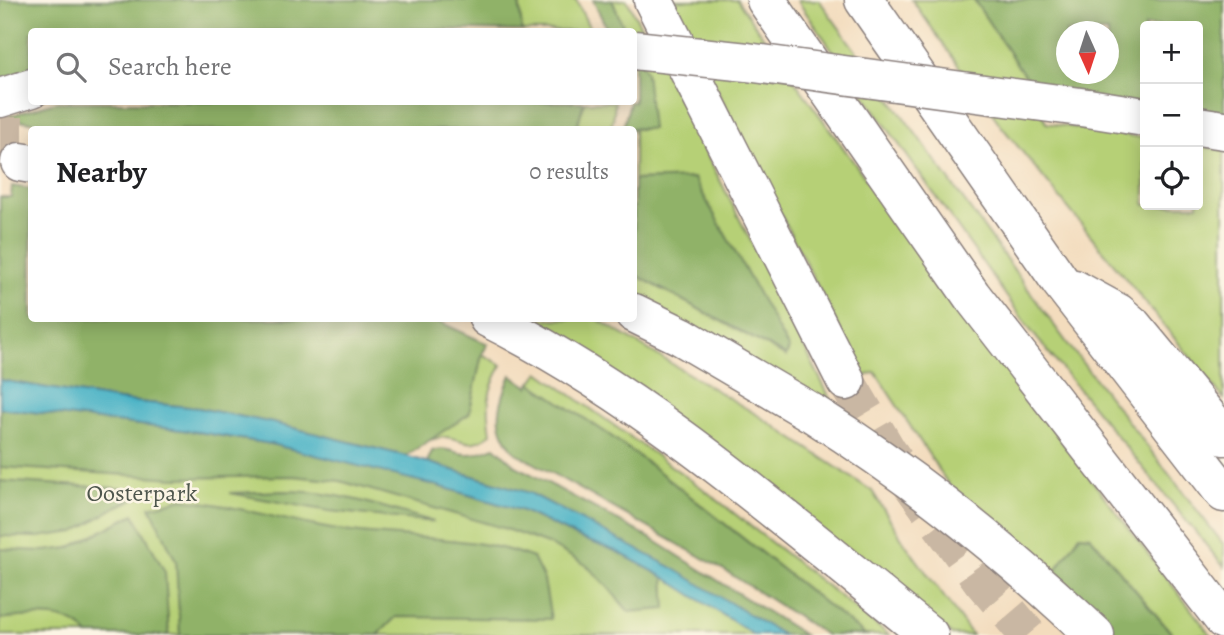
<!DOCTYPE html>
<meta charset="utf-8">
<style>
body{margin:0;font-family:Alegreya,serif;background:#f2f2f2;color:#202124}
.controls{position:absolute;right:21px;top:21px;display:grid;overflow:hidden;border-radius:7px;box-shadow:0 4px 18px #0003}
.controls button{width:63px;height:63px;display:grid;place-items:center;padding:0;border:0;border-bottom:2px solid #e0e0e0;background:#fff;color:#202124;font:35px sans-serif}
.compass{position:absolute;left:1056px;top:21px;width:63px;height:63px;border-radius:50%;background:#fff;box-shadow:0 4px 18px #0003;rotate:177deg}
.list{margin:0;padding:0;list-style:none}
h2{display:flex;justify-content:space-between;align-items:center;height:91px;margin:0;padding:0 28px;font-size:30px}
h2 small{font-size:23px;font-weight:400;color:#757577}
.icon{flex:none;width:38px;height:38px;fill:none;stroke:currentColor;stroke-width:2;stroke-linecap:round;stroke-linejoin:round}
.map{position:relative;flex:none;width:1224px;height:635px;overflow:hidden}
.search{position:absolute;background:#fff;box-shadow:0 4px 18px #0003;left:28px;top:28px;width:609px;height:77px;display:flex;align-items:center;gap:18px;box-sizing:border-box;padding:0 24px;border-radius:7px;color:#757577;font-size:26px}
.panel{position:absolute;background:#fff;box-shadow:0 4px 18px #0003;left:28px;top:126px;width:609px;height:196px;border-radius:7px}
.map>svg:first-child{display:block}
.green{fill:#b6d076;stroke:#6c7958;stroke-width:2}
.forest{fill:#90b267;stroke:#596a51;stroke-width:2;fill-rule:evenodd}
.water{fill:#48b2c6;stroke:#356a80;stroke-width:2}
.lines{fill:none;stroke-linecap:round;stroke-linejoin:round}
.highway-tunnel{stroke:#c9b7a3;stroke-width:38;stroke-dasharray:38 19;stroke-linecap:butt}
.highway-casing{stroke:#8a7f7c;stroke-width:41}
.highway{stroke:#fff;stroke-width:38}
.highway-bridge-casing{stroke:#8a7f7c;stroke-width:41;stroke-linecap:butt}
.highway-bridge{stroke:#fff;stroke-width:38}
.labels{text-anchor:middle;stroke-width:5;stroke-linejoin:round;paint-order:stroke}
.park-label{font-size:24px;fill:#4e564d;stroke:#fcf5e5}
</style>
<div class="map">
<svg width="1224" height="635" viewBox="0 0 1224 635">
<rect width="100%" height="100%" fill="#fcf5e5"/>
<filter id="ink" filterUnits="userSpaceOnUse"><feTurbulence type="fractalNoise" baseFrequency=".0143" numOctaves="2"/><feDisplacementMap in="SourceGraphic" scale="14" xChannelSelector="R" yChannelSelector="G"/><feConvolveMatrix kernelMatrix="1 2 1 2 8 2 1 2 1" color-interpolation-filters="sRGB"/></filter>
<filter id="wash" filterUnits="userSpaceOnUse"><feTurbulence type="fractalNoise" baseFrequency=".00686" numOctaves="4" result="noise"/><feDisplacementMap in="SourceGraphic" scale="28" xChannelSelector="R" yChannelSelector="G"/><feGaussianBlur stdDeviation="1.57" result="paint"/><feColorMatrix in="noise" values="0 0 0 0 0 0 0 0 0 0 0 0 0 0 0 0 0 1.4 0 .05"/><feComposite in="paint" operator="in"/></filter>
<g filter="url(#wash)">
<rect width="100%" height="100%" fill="#f3dcbd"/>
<g class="green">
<polygon points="519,0 576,0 591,31 522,31"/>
<polygon points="612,0 627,0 679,99 828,394 847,424 634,300 634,274 785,356 694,179 634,180 634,130 622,129 652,129 634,51 634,32 625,31"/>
<path d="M671,0H737C890,216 1049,426 1211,635H1173L1090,536L1080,535L1050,579L965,510L875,372L864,377Z"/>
<polygon points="797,0 819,0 1067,343 1224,545 1224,567 1031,331"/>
<polygon points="912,0 974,0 1036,93 1046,123 1145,138 1145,205 1198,205 1198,146 1224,150 1224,399 1002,127"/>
<polygon points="584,102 615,102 613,121 609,129 576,130"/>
<polygon points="0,268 32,318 107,319 665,597 664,577 754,635 0,635"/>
<polygon points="536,319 597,319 759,416 872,491 906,545 972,635 952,635 921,609 534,324"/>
<path d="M482,354L502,365C486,391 487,405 491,434C467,451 464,437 442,437C437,438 431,440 425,441L469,414Z"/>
<polygon points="539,372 702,488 889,635 865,635 653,467 608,434 531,383"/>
</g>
<g class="forest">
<polygon points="0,0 519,0 522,31 367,28 251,32 32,32 31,70 0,79"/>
<polygon points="593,0 612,0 625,31 608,31"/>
<path d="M974,0H1224V122L1198,118V26H1145V109L1036,93ZM1066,32H1108V74H1066Z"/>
<polygon points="634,51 646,72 652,129 623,128 630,102 634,102"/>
<polygon points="55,102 584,102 576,130 88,130 3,118"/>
<polygon points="694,178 789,349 786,356 634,274 634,180"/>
<polygon points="12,186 31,189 32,318 433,319 488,344 482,354 469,414 406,456 273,423 199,408 119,400 0,380 0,197 11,197"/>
<path d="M511,375L529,387L531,383L608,434L653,467L865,635H826L724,570L516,453C492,426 498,406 511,375Z"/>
<polygon points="0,408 198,432 271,444 397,474 523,511 580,538 616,551 664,577 666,609 629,612 607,586 586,565 550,545 503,528 340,481 293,476 176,478 0,467"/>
<path d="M495,447L516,466L652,539L804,635H783L670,567L530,493L427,462L432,451C445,446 453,453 466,454C476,455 486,450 495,447Z"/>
<polygon points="0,481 146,490 143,495 116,507 75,532 38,537 0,536"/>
<path d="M285,491C337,491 384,507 434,522L329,511L230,493Z"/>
<path d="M182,499C237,505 290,523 344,531C408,540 472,534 533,558L544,580L551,619L396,617L378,635H180L176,561L150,507Z"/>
<path d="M134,514L165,572L169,635H88C70,610 27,616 0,619V549L44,551L69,548Z"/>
<polygon points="1080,535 1090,536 1173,635 1112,635 1050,579"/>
</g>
<polygon class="water" points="0,380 119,400 199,408 273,423 406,456 530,493 671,567 783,635 754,635 664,577 616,551 580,538 523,511 442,487 271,444 198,432 0,408"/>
</g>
<g filter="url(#ink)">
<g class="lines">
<g class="highway-tunnel">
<polyline points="0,136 23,136"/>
<polyline points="846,381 888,452 982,581 1028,635"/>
</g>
<defs>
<g id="highway">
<polyline points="653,0 846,381"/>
<polyline points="766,0 972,296 1224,620"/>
<polyline points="864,0 1060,281 1224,493"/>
<polyline points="0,98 32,88"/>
<polyline points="1088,108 1145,117"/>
<polyline points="1198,126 1224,130"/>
<polyline points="20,162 32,164"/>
<polyline points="1074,289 1118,313 1132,325 1224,436"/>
<polyline points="634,313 681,336 812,413"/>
<path d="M488,318C647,397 791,524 929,635"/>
<polyline points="1070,612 1095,635"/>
</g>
</defs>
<use href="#highway" class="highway-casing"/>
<use href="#highway" class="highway"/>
<defs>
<g id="highway-bridge">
<polyline points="634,50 747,62 1088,108"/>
<path d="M812,413C907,473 987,536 1070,612"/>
</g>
</defs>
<use href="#highway-bridge" class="highway-bridge-casing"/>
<use href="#highway-bridge" class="highway-bridge"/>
</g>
</g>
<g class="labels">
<g class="park-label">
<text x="142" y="501">Oosterpark</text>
</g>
</g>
</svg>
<div class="controls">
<button>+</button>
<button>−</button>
<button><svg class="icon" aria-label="locate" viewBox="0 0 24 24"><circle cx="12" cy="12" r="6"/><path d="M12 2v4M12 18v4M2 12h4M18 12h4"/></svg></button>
</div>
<svg class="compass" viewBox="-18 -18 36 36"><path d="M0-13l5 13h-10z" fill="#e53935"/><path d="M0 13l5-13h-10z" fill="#757577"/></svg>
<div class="search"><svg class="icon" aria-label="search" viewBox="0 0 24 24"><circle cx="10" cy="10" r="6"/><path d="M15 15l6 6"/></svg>Search here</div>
<section class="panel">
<h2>Nearby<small>0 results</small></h2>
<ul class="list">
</ul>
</section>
</div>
